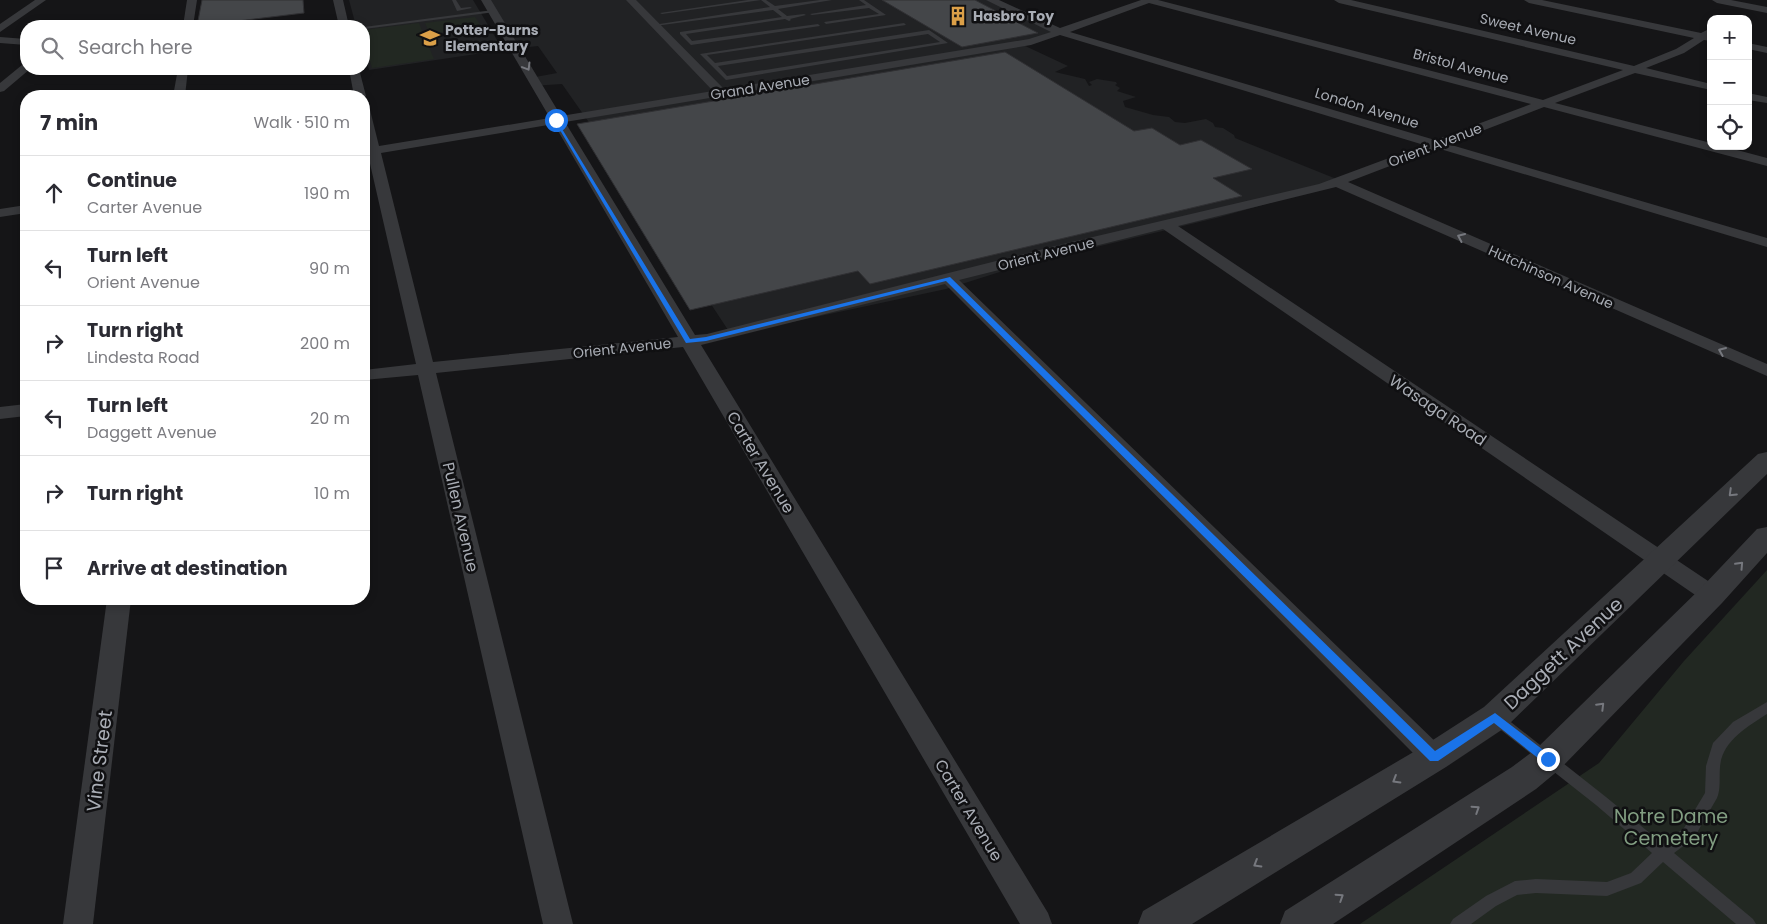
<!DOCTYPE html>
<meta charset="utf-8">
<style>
body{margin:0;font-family:Poppins,sans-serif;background:#f2f2f3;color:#2b2b33}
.controls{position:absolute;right:15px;top:15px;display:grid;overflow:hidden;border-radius:10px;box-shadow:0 2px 8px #0003}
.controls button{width:45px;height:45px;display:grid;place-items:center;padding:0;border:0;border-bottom:1px solid #e1e1e2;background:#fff;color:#2b2b33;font:25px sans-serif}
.stop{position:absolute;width:15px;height:15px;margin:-11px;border:4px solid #1a73e8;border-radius:50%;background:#fff}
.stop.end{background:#1a73e8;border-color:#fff;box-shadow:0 1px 5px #0008}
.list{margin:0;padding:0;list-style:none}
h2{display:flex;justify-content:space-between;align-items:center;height:65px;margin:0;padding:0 20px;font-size:21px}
h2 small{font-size:16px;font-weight:400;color:#7c7c81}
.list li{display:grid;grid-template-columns:32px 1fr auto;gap:15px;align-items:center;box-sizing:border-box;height:75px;padding:0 20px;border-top:1px solid #e1e1e2}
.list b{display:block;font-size:19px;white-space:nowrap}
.list p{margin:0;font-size:16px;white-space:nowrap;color:#7c7c81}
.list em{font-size:16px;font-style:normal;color:#7c7c81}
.icon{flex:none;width:28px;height:28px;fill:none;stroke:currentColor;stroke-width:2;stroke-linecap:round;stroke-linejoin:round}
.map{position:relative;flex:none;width:1767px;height:924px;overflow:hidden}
.search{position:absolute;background:#fff;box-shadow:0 2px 8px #0003;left:20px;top:20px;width:350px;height:55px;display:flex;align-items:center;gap:12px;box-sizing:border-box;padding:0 18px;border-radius:20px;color:#7c7c81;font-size:19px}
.panel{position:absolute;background:#fff;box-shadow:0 2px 8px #0003;left:20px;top:90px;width:350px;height:515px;border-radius:20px}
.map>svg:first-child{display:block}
.built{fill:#212224}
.green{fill:#222822}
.building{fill:#444649;stroke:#303033}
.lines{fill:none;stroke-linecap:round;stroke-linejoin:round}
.service{fill:#37383b;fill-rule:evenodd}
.minor{fill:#37383b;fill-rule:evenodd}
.tertiary{fill:#37383b;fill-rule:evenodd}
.oneway{stroke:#76787e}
.route{fill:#1a73e8}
.labels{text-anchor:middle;stroke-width:5;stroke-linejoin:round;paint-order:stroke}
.far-poi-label{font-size:14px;font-weight:bold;fill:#a9adb5;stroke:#101012;text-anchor:start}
.far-street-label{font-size:14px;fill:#a9adb5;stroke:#101012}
.street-label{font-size:16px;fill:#a9adb5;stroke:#101012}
.near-street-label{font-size:19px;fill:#a9adb5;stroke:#101012}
.near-park-label{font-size:19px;fill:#829e82;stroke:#101012}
</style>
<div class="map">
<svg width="1767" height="924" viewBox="0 0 1767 924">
<rect width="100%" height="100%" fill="#151517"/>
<g class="built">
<polygon points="349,0 473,0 503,50 369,70 364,52 364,26 356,26"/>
<polygon points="482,0 987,0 1057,32 1021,44 1068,66 1055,72 1085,79 1089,86 1092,85 1089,82 1097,79 1116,82 1117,84 1115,85 1120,88 1117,91 1136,97 1123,101 1125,107 1153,115 1169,117 1175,122 1185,123 1206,119 1213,123 1215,127 1223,128 1234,135 1235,138 1344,182 1220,217 1022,265 946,289 736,334 730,333 626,175 562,84 532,86 530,78 557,73 538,46 511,49"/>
</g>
<g class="green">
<polygon points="475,17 482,27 430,34 425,23"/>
<polygon points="419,23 434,59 372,68 364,40 364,30"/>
<polygon points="1767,570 1767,924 1360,924 1599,763 1684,661"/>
</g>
<g class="building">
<polygon points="202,0 303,0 304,13 197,26"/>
<polygon points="882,0 975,0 1038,33 962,47"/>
<polygon points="1005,52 1134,131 1152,128 1180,145 1201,140 1252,169 1213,178 1242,196 870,284 858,271 690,310 577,124"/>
</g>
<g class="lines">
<g class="service">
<polygon points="452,0 456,0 461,8 470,7 472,8 457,11"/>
<polygon points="748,0 766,0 775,6 820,0 832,0 778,9 787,16 804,14 806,15 790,19 791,20 789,21 785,19 686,34 692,41 818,24 820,26 691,45 680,34 680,32 782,17 773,10 655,26 653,25 770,7 761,0 662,14 660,13"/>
<polygon points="859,0 864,0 886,15 826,24 824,22 879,14 869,8 812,15 810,14 866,5"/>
<polygon points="493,10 495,12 364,29 364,27"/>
<path d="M904,23L906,25L707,55L715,63L929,30L948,43L726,80L700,54ZM928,34L940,42L727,76L718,66Z"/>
<path d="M1767,702V714C1747,727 1722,741 1720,767C1719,777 1721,789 1717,798L1694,838L1674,853L1753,919L1756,924H1736L1663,862L1641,883L1607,896L1536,893L1517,895L1496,906L1471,924H1450L1453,919L1486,896L1515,881L1536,879L1607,882L1631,873L1652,853L1596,805L1492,723L1491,719L1492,715L1497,714L1502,715L1606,797L1663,844L1684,828L1705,793L1706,766L1713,743L1733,722Z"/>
</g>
<g class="minor">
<polygon points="35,0 46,0 0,32 0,24"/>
<polygon points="187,0 197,0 193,26 183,26"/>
<polygon points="333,0 343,0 349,26 339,26"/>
<path d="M481,0H491L561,116L713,91L626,0H636L724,89L1029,39L1051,32L986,0H999L1060,28L1141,0H1158L1543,100L1623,70L1339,3L1334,0H1351L1634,66L1676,49L1694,38L1529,3L1524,0H1542L1701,33L1711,28V41L1704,40L1684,53L1646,68L1711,84V90L1635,73L1555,103L1711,143V146H1722L1767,158V166L1544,107L1448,144L1767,238V247L1437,148L1348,182L1767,364V376L1336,187L1178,226L1720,589L1724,595L1720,601L1712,604L1704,601L1163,229L959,280L1443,749L1447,757L1443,765L1434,769L1425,765L945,284L701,345L1048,913L1052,924H1020L683,347L436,373L573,924H543L418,375L364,380V370L416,364L368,155L364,156V148H367L364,135V106L370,110L379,146L550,118ZM1149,3L1531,104L1435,140L1070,32ZM1060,35L1424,145L1319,184L1063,244L707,334L695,335L565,122L1031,45ZM554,124L678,337L433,362L381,153Z"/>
<polygon points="1712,0 1731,0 1767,7 1767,13 1717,3"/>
<polygon points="0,37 26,39 26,45 0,43"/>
<polygon points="1748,43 1767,47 1767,53 1748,49"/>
<polygon points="26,64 26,69 30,69 4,91 0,92 0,83 22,65"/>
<polygon points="178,69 188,69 185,96 173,96"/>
<polygon points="349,69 359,69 366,96 364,98 364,96 354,96"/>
<polygon points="1748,93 1767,97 1767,103 1748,100"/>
<polygon points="26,205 26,213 0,217 0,209"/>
<polygon points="26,404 26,416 0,419 0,407"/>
<polygon points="107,599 131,599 93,924 63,924"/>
</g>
<g class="tertiary">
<polygon points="1767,452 1767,474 1506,727 1446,767 1192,924 1138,924 1143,911 1422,747 1484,707 1758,454"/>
<polygon points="1767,527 1767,553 1722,603 1560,769 1536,789 1333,924 1280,924 1285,911 1512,767 1536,749 1702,587 1757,529"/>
</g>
</g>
<defs><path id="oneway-chevron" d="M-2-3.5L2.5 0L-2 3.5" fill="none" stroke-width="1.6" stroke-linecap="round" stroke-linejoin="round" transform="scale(1.25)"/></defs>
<g class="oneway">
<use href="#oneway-chevron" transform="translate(527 67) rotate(59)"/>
<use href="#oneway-chevron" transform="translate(1461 237) rotate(-156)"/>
<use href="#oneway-chevron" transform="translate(1722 351) rotate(-157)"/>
<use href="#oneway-chevron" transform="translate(1732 493) rotate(136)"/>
<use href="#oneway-chevron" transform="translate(1740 565) rotate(-47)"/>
<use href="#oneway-chevron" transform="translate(1601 706) rotate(-45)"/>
<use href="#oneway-chevron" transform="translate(1396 780) rotate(149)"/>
<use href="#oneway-chevron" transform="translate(1476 809) rotate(-33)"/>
<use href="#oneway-chevron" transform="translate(1257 864) rotate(149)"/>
<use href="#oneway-chevron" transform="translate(1340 897) rotate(-33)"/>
</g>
<polygon class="route" points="556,119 690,339 706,337 950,277 1435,751 1495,713 1551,756 1553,759 1551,763 1544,763 1494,723 1438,761 1430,761 946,281 706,341 686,343 554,120"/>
<defs>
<symbol id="building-bare" viewBox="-9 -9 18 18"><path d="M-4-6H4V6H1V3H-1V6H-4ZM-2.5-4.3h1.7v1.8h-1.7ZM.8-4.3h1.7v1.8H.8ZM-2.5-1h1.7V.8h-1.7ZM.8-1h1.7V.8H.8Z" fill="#dca048" stroke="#101012" stroke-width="2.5" paint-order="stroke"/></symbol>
<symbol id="school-bare" viewBox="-9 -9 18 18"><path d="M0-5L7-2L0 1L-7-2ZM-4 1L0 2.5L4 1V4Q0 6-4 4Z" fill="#dca048" stroke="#101012" stroke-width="2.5" paint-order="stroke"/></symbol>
</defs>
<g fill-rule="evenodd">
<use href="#building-bare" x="944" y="2" width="28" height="28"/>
<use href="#school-bare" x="416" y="24" width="28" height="28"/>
</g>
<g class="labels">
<g class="far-poi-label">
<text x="973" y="21">Hasbro Toy</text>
<text x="445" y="35">Potter-Burns<tspan x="445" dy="16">Elementary</tspan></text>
</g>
<g class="far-street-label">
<text transform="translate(1528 29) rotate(13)" y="5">Sweet Avenue</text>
<text transform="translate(1461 66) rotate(15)" y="5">Bristol Avenue</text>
<text transform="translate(760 87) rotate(-9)" y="5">Grand Avenue</text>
<text transform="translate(1367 108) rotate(17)" y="5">London Avenue</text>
<text transform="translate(1435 145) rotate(-21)" y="5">Orient Avenue</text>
<text transform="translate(1046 254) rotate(-14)" y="5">Orient Avenue</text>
<text transform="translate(1551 277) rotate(24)" y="5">Hutchinson Avenue</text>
<text transform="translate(622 348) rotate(-6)" y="5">Orient Avenue</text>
</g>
<g class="street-label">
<text transform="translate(1438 410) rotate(34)" y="6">Wasaga Road</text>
<text transform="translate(761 462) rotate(59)" y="6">Carter Avenue</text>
<text transform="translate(461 517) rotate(77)" y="6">Pullen Avenue</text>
<text transform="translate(969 810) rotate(59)" y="6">Carter Avenue</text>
</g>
<g class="near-street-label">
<text transform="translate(1563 653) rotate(-43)" y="7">Daggett Avenue</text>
<text transform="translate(99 761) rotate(-83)" y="7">Vine Street</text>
</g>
<g class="near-park-label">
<text x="1671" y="823">Notre Dame<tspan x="1671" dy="22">Cemetery</tspan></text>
</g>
</g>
</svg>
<div class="controls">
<button>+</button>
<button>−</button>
<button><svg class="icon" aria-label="locate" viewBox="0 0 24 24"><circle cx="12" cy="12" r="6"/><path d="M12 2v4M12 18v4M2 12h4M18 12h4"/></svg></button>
</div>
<div class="stop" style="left:556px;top:120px"></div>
<div class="stop end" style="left:1548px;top:759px"></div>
<div class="search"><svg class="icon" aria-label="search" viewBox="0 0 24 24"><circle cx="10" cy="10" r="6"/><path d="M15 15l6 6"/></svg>Search here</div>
<section class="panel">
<h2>7 min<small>Walk · 510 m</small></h2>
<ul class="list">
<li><svg class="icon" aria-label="ahead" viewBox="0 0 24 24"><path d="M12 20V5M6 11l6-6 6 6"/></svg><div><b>Continue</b><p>Carter Avenue</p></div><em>190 m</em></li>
<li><svg class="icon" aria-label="left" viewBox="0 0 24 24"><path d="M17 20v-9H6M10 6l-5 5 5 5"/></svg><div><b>Turn left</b><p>Orient Avenue</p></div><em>90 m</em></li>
<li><svg class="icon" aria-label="right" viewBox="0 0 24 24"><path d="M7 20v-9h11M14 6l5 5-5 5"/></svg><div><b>Turn right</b><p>Lindesta Road</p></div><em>200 m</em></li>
<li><svg class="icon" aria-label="left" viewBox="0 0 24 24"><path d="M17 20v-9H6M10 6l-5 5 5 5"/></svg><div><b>Turn left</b><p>Daggett Avenue</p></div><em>20 m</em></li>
<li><svg class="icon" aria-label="right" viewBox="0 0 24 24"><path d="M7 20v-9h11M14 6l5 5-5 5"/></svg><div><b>Turn right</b></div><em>10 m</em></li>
<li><svg class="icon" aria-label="arrive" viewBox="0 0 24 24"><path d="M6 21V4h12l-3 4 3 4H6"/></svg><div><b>Arrive at destination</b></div></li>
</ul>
</section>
</div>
